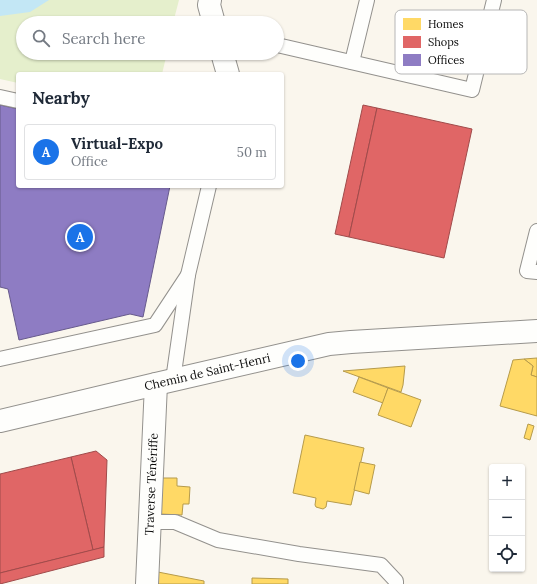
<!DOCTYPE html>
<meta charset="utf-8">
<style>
body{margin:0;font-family:Lora,serif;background:#f2f2f3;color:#1f2937}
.controls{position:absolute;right:12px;bottom:12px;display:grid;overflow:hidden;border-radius:4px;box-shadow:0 1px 3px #0004}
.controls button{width:36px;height:36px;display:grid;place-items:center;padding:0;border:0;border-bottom:1px solid #e0e1e3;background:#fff;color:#1f2937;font:20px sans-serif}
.you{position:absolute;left:298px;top:361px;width:14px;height:14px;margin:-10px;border:3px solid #fff;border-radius:50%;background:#1a73e8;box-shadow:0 0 0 6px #1a73e833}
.badge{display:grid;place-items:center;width:26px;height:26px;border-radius:50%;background:#1a73e8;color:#fff;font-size:13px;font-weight:700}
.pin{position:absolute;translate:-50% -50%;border:2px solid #fff;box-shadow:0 1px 4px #0006}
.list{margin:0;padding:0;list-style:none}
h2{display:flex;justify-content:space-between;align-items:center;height:52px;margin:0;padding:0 16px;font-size:17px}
h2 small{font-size:13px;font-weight:400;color:#747a83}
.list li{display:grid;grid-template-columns:26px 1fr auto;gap:12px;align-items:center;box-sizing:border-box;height:56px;margin:0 8px 8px;padding:0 8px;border:1px solid #e0e1e3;border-radius:4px}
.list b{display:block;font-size:15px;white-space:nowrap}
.list p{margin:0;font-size:13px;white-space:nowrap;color:#747a83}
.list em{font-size:13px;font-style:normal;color:#747a83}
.icon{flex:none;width:22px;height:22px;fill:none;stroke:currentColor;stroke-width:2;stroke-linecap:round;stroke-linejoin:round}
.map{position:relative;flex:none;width:537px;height:584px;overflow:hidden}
.search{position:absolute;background:#fff;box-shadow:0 1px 3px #0004;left:16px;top:16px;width:268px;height:44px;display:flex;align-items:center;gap:10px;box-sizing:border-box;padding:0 14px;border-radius:22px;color:#747a83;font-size:15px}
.panel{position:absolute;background:#fff;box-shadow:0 1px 3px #0004;left:16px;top:72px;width:268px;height:116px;border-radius:4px}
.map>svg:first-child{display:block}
.green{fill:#e5efcc}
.water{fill:#c3e7f5}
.homes{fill:#ffd966;stroke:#b69b4b}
.shops{fill:#e06666;stroke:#a04b4b}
.offices{fill:#8e7cc3;stroke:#675a8c}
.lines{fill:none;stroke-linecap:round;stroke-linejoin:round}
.service-casing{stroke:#93918d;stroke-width:16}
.minor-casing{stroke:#93918d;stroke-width:24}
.service{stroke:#fefefc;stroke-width:14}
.minor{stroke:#fefefc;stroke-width:22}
.labels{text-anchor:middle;stroke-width:4;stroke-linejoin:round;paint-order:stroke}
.street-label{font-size:12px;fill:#0b0b0b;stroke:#fff}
.key{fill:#fff;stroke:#b6b6b6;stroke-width:1}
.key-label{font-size:11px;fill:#0b0b0b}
</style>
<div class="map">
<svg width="537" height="584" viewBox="0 0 537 584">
<rect width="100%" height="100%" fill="#faf6ed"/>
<polygon class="green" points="0,0 179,0 173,23 23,23 23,53 167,53 162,74 18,74 18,83 0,79"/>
<polygon class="water" points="0,0 49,0 30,12 0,16"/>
<g class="homes">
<polygon points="537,358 537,377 531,375 533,366 524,359"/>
<polygon points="524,359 533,366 531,375 537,377 537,416 500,406 513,360"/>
<polygon points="405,366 403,385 401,392 343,371"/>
<polygon points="359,377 388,388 383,403 353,392"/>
<polygon points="388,388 421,400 411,427 378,415"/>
<polygon points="528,424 534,426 530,440 524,438"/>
<polygon points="305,435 364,448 351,505 327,501 326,507 323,509 316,507 315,505 316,498 293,493"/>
<polygon points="360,462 375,465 369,494 354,490"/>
<polygon points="162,478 177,478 177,486 190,487 189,504 183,504 182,515 160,514"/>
<polygon points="158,572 204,581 204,584 157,584"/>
<polygon points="252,578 288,579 288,584 252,584"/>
</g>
<g class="shops">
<polygon points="363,105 377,108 349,237 335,234"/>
<polygon points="377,108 472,129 444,258 349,237"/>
<polygon points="96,451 107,460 104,547 93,550 71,457"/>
<polygon points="71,457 93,550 0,573 0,474"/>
<polygon points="104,547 104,557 0,584 0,573"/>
</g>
<polygon class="offices" points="0,105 18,109 18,186 170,186 143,317 130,314 19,340 8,289 0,287"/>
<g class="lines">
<defs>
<g id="service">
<polyline points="277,45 472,90 494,0"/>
<polyline points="352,62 367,0"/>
<polyline points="0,97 18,101"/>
<polyline points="537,231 527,271 537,272"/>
<polyline points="0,359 155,325 188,275"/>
<polyline points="173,380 188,275 209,186"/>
<polyline points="150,522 175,522 218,540 299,554 381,565 396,581 396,584"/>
</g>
<g id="minor">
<polyline points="210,0 209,5 214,23"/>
<polyline points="222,53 228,74"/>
<path id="s1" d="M0,421L156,384L329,344L351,342L537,331"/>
<path id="s2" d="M147,584L156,384"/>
</g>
</defs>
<use href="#service" class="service-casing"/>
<use href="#minor" class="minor-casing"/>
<use href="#service" class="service"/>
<use href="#minor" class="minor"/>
</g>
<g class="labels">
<g class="street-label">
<text dy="4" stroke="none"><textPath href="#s1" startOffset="213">Chemin de Saint-Henri</textPath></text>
<text dy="4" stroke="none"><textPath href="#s2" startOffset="100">Traverse Ténériffe</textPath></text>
</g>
</g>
<rect x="395" y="10" width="132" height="64" rx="6" class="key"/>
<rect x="403" y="18" width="18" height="12" fill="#ffd966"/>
<rect x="403" y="36" width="18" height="12" fill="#e06666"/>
<rect x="403" y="54" width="18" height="12" fill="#8e7cc3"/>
<g class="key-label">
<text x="428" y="28">Homes</text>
<text x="428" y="46">Shops</text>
<text x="428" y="64">Offices</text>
</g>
</svg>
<div class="controls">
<button>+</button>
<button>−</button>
<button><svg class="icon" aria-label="locate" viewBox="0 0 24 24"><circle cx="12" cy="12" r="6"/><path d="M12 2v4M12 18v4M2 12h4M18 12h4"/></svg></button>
</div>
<div class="you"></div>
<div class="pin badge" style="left:80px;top:237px">A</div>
<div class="search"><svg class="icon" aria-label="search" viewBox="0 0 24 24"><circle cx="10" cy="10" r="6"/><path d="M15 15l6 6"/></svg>Search here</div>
<section class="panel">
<h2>Nearby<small></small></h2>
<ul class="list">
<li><span class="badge">A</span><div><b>Virtual-Expo</b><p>Office</p></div><em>50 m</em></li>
</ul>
</section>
</div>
